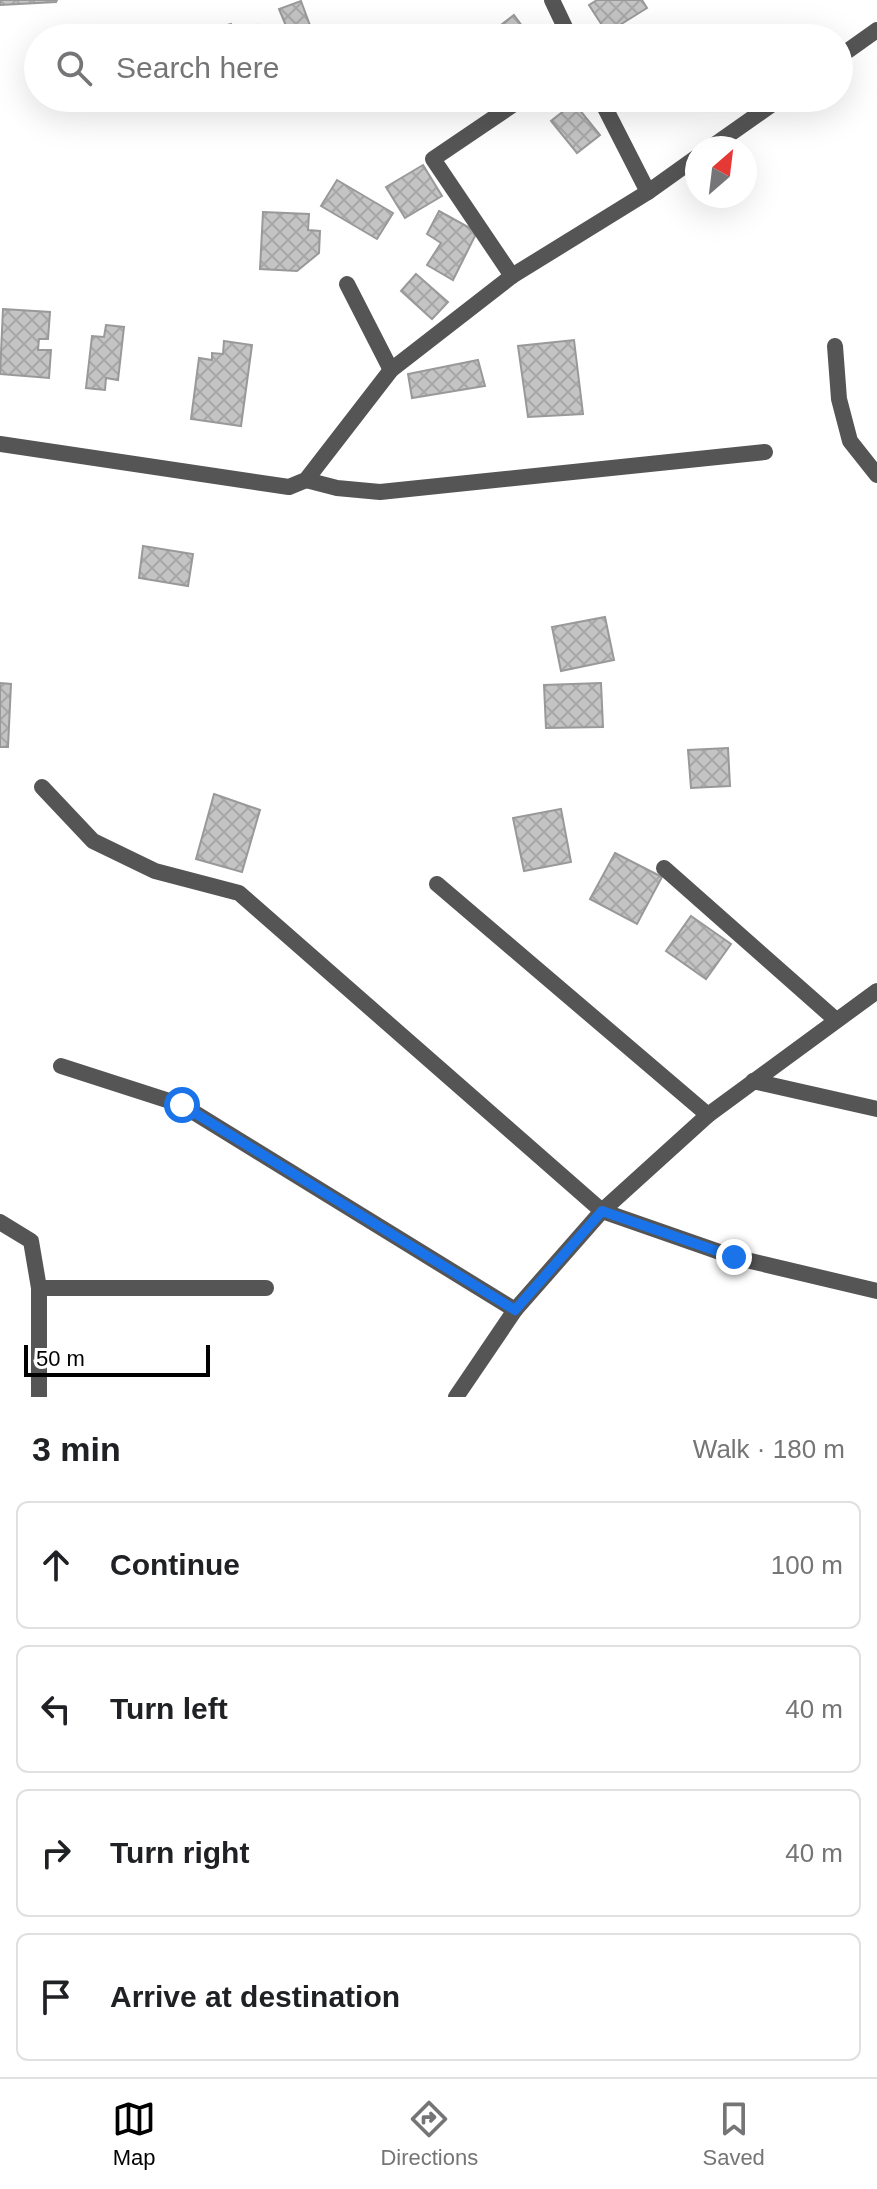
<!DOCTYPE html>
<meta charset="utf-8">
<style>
body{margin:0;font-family:Arial,sans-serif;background:#f6f6f6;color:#202124}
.compass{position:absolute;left:685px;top:136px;width:72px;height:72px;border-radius:50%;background:#fff;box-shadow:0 8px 32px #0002;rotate:28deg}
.scale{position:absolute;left:24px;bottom:20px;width:186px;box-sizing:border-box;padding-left:8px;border:4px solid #000;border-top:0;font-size:22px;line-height:28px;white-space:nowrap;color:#000;-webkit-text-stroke:6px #fff;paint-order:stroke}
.stop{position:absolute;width:24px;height:24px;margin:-18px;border:6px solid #1a73e8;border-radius:50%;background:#fff}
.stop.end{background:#1a73e8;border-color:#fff;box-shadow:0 2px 8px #0008}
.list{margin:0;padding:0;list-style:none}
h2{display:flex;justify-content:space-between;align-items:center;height:104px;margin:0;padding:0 32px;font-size:34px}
h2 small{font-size:26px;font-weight:400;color:#757577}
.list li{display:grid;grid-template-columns:52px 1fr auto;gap:24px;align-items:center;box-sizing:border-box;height:128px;margin:0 16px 16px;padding:0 16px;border:2px solid #e0e0e0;border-radius:12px}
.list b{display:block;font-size:30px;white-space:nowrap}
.list em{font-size:26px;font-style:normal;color:#757577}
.icon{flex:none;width:44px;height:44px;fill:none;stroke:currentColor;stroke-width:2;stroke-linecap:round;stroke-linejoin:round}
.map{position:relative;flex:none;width:877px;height:1397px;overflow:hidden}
.search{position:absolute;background:#fff;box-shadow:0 8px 32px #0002;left:24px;right:24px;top:24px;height:88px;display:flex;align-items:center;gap:20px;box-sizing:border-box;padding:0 28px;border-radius:44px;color:#757577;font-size:30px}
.sheet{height:680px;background:#fff}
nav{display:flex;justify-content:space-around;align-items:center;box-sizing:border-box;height:112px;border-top:2px solid #e0e0e0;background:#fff;font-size:22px;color:#757577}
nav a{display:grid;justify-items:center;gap:4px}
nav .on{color:#000}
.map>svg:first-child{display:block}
.building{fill:url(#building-cross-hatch);stroke:#999;stroke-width:2}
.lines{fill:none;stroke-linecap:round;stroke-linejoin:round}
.minor{stroke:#555;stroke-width:16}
.route{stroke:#1a73e8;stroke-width:10}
</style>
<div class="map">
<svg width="877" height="1397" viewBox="0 0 877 1397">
<defs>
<pattern id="building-cross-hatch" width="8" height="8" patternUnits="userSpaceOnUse" patternTransform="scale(2)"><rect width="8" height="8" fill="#c4c4c4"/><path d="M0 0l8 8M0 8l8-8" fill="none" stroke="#a7a7a7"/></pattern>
</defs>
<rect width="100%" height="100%" fill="#fff"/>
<g class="building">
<polygon points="0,0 57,0 56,2 0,5"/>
<polygon points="597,0 642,0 647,8 607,33 589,5"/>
<polygon points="301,1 312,31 291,38 279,9"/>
<polygon points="514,15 531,38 484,38"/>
<polygon points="231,24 233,32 257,25 261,38 214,38 212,29"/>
<polygon points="574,103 600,135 577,153 551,121"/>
<polygon points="423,165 442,196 405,218 386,187"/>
<polygon points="337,180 393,213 377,239 321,206"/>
<polygon points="439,211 477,232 453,280 427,265 441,243 427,234"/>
<polygon points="263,212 309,214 308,230 320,231 319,253 297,271 260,269"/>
<polygon points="416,274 448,302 432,319 401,291"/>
<polygon points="3,309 50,312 48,339 39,339 38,350 51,350 49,378 0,374"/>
<polygon points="106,325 124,327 118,380 106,378 105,390 86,388 92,336 104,337"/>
<polygon points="574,340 583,414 528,417 518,346"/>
<polygon points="224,341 252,345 241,426 191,419 199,358 212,360 212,353 223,354"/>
<polygon points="478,360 485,386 412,398 408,374"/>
<polygon points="143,546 193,554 188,586 139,578"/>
<polygon points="605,617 614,660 561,671 552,627"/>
<polygon points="0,683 11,684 8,747 0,747"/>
<polygon points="601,683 603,727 546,728 544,685"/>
<polygon points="728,748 730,786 691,788 688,750"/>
<polygon points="214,794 260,810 242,872 196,859"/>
<polygon points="561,809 571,862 524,871 513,818"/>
<polygon points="615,853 662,877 637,924 590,899"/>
<polygon points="691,916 731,944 706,979 666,951"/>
</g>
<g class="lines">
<g class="minor">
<polyline points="552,0 570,38"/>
<polyline points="839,57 877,30"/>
<polyline points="600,98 648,192"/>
<polyline points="710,148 781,98"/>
<polyline points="512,276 433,159 523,98"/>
<polyline points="347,284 391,370"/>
<polyline points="835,346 839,399 850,441 877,475"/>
<polyline points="0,444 289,487 306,480 391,370 512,276 648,192 697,157"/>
<polyline points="306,480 337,488 380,492 765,452"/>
<polyline points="42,787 93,841 155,871 239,893 602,1211 734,1257 877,1291"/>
<polyline points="664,868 836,1020"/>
<polyline points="437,884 708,1115"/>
<polyline points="61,1066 182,1105 515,1310"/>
<polyline points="753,1081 877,1109"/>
<polyline points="0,1222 31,1241 39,1288 39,1397"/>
<polyline points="39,1288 266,1288"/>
<polyline points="456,1397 515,1310 602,1211 708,1115 877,991"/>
</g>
</g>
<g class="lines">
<polyline class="route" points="182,1105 515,1310 602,1211 734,1257"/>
</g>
</svg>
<svg class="compass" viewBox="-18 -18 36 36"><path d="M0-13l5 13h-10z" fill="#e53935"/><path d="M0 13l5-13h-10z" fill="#757577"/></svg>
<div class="scale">50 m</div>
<div class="stop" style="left:182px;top:1105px"></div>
<div class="stop end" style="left:734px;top:1257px"></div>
<div class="search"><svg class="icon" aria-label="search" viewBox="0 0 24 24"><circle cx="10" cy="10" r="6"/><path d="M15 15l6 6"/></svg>Search here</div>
</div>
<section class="sheet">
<h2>3 min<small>Walk · 180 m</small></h2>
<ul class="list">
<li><svg class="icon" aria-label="ahead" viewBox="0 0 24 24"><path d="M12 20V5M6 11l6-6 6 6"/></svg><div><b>Continue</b></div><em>100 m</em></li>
<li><svg class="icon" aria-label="left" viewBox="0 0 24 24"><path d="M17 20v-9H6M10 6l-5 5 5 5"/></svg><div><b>Turn left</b></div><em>40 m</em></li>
<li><svg class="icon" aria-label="right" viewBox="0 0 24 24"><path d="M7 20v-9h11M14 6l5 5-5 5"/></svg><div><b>Turn right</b></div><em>40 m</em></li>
<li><svg class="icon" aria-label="arrive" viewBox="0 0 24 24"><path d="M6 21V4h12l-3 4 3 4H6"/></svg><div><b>Arrive at destination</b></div></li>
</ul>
</section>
<nav>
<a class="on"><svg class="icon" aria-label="map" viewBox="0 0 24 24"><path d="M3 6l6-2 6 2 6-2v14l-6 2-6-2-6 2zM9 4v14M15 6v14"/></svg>Map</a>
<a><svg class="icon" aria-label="directions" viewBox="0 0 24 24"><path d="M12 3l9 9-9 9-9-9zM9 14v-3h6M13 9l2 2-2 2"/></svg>Directions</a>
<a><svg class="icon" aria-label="saved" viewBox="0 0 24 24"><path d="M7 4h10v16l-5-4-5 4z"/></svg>Saved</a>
</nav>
